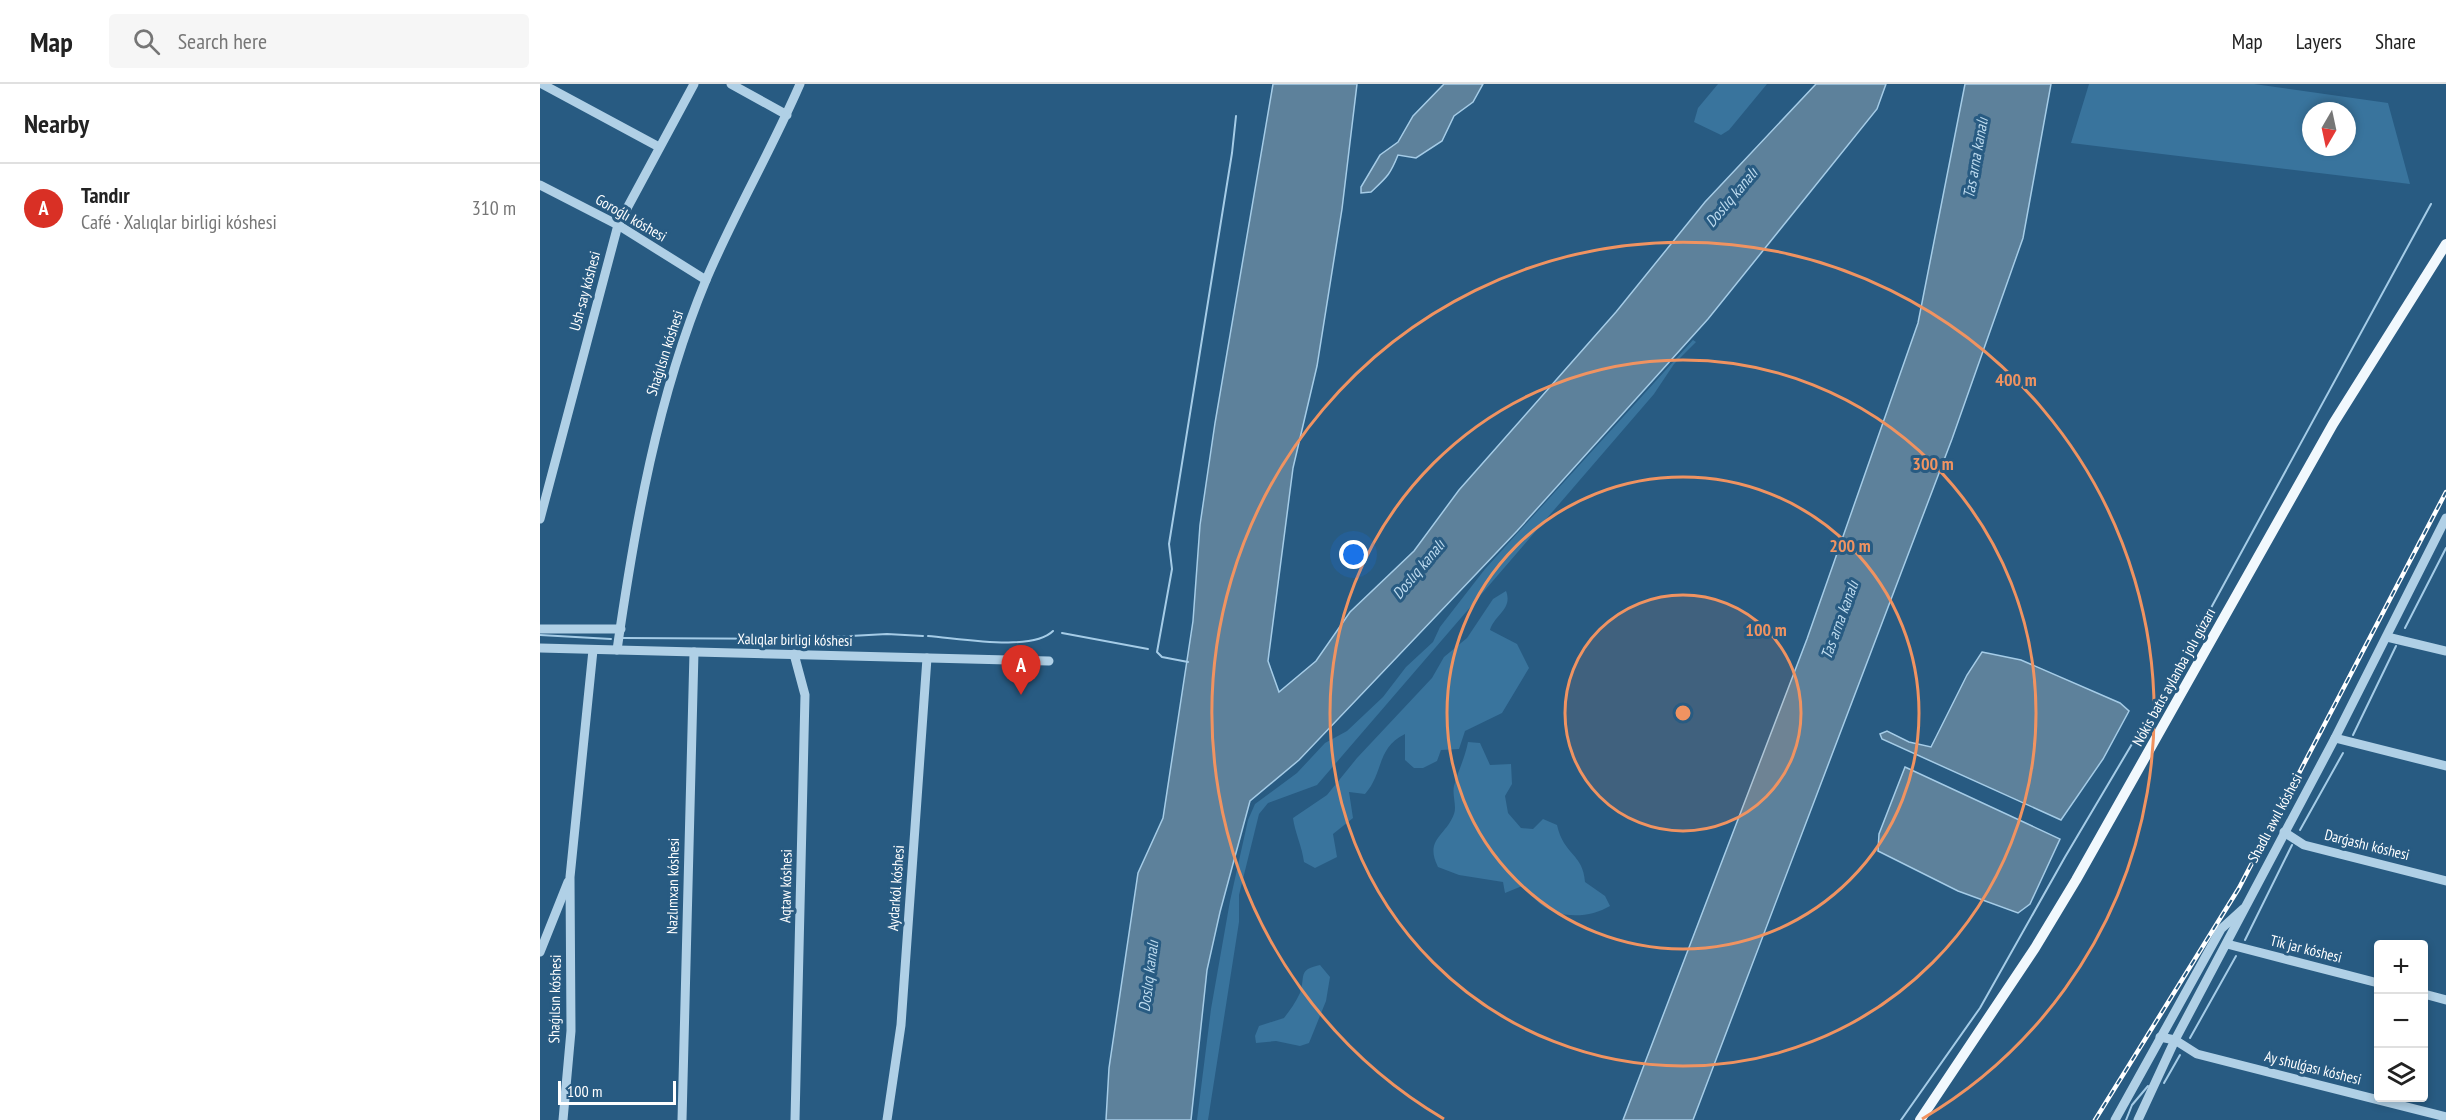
<!DOCTYPE html>
<meta charset="utf-8">
<style>
body{margin:0;font-family:"PT Sans Narrow",sans-serif;background:#f6f6f6;color:#222}
.controls{position:absolute;right:18px;bottom:18px;display:grid;overflow:hidden;border-radius:6px;box-shadow:0 3px 9px #0003}
.controls button{width:54px;height:54px;display:grid;place-items:center;padding:0;border:0;border-bottom:2px solid #e0e0e0;background:#fff;color:#222;font:30px sans-serif}
.compass{position:absolute;left:1762px;top:18px;width:54px;height:54px;border-radius:50%;background:#fff;box-shadow:0 3px 9px #0003;rotate:189deg}
.scale{position:absolute;left:18px;bottom:15px;width:118px;box-sizing:border-box;padding-left:6px;border:3px solid #fff;border-top:0;font-size:16px;line-height:21px;white-space:nowrap;color:#fff;-webkit-text-stroke:4px #285b82;paint-order:stroke}
.you{position:absolute;left:814px;top:471px;width:21px;height:21px;margin:-15px;border:4px solid #fff;border-radius:50%;background:#1a73e8;box-shadow:0 0 0 9px #1a73e833}
.badge{display:grid;place-items:center;width:39px;height:39px;border-radius:50%;background:#d93025;color:#fff;font-size:20px;font-weight:700}
.pin{position:absolute;translate:-50% -50px;filter:drop-shadow(0 2px 3px #0008)}
.pin::after{content:'';position:absolute;top:32px;width:21px;height:18px;background:inherit;clip-path:polygon(0 0,100% 0,50% 100%)}
.list{margin:0;padding:0;list-style:none}
h2{display:flex;justify-content:space-between;align-items:center;height:78px;margin:0;padding:0 24px;font-size:26px}
h2 small{font-size:20px;font-weight:400;color:#767676}
.list li{display:grid;grid-template-columns:39px 1fr auto;gap:18px;align-items:center;box-sizing:border-box;height:90px;padding:0 24px;border-top:2px solid #e0e0e0}
.list b{display:block;font-size:22px;white-space:nowrap}
.list p{margin:0;font-size:20px;white-space:nowrap;color:#767676}
.list em{font-size:20px;font-style:normal;color:#767676}
.icon{flex:none;width:33px;height:33px;fill:none;stroke:currentColor;stroke-width:2;stroke-linecap:round;stroke-linejoin:round}
.map{position:relative;flex:none;width:1906px;height:1036px;overflow:hidden}
header{display:flex;align-items:center;gap:36px;box-sizing:border-box;height:84px;padding:0 30px;background:#fff;border-bottom:2px solid #e0e0e0}
header strong{font-size:28px}
nav{display:flex;gap:33px;margin-inline-start:auto;font-size:21px}
.search{width:420px;height:54px;background:#f6f6f6;display:flex;align-items:center;gap:15px;box-sizing:border-box;padding:0 21px;border-radius:6px;color:#767676;font-size:22px}
main{display:flex}
aside{flex:1;background:#fff}
.map>svg:first-child{display:block}
.green{fill:#39749d;fill-rule:evenodd}
.water{fill:#5d819b;stroke:#a5cce7;stroke-width:1.5}
.lines{fill:none;stroke-linecap:round;stroke-linejoin:round}
.stream{stroke:#a5cce7;stroke-width:2}
.minor{stroke:#b0d0e6;stroke-width:9}
.major{stroke:#f1f8fd;stroke-width:10}
.rail-casing{stroke:#fff;stroke-width:4.5}
.rail{stroke:#285b82;stroke-width:2;stroke-dasharray:7;stroke-linecap:butt}
.ring{fill:none;stroke:#f09361;stroke-width:3}
.labels{text-anchor:middle;stroke-width:6;stroke-linejoin:round;paint-order:stroke}
.street-label{font-size:15px;fill:#fff;stroke:#285b82}
.water-label{font-size:16px;font-style:italic;fill:#bcdaee;stroke:#285b82}
.centre{fill:#f09361;stroke:#285b82;stroke-width:3}
.ring-label{font-size:18px;text-anchor:middle;font-weight:bold;fill:#f09361;stroke:#285b82;stroke-width:6;stroke-linejoin:round;paint-order:stroke}
</style>
<header>
<strong>Map</strong>
<div class="search"><svg class="icon" aria-label="search" viewBox="0 0 24 24"><circle cx="10" cy="10" r="6"/><path d="M15 15l6 6"/></svg>Search here</div>
<nav><a>Map</a><a>Layers</a><a>Share</a></nav>
</header>
<main>
<aside>
<h2>Nearby<small></small></h2>
<ul class="list">
<li><span class="badge">A</span><div><b>Tandır</b><p>Café · Xalıqlar birligi kóshesi</p></div><em>310 m</em></li>
</ul>
</aside>
<div class="map">
<svg width="1906" height="1036" viewBox="0 0 1906 1036">
<rect width="100%" height="100%" fill="#285b82"/>
<g class="green">
<polygon points="1178,0 1227,0 1189,46 1181,51 1154,38 1158,24"/>
<path d="M1549,0H1714L1848,19L1870,100L1531,59ZM1771,27H1807V63H1771Z"/>
<polygon points="1153,256 1156,258 1134,280 1114,310 777,701 728,719 719,730 699,811 699,838 668,1036 657,1036 671,925 690,817 708,736 715,720 757,689 785,659 807,647 843,613 866,583 893,558 900,543 945,485"/>
<path d="M966,507C973,525 955,530 950,546L977,560L989,584L962,629L925,647L919,665L901,666L897,677L883,684H874L865,676V650C836,664 844,689 825,710L809,708L813,734L793,750L797,773L775,784L764,778C762,762 755,749 753,734L787,711L817,674L892,594L904,573L927,554L953,515Z"/>
<path d="M928,658L940,659L950,681L971,680L972,700L965,712L968,729L981,744L993,745L1003,735L1017,741C1024,772 1043,769 1045,798L1065,812L1070,822C1048,835 1015,836 995,815C991,809 989,806 982,802L965,809L963,798L919,791L898,783C884,755 906,752 914,730C917,722 912,711 914,702C918,687 925,674 928,658Z"/>
<path d="M780,881L790,893L786,917L769,959L760,962L736,957L716,959L715,952L719,942L744,934C750,926 756,918 760,909C766,892 757,886 780,881Z"/>
</g>
<g class="water">
<polygon points="733,0 817,0 802,125 777,282 753,384 728,577 739,608 776,577 810,528 874,467 919,406 1076,228 1165,118 1276,0 1346,0 1337,25 1168,235 977,447 759,676 710,717 680,828 667,886 651,1036 566,1036 569,984 598,789 623,734 653,537 660,441 675,339"/>
<path d="M904,0H943L933,18L914,32L902,57L876,74L858,71C850,91 847,93 831,108L821,109V103L840,71L858,58L873,32Z"/>
<polygon points="1425,0 1511,0 1483,154 1412,355 1153,1036 1083,1036 1267,555 1378,239"/>
<polygon points="1442,568 1481,576 1580,619 1589,627 1563,675 1521,736 1342,655 1340,650 1347,647 1369,658 1391,663 1427,591"/>
<polygon points="1365,683 1520,755 1490,820 1478,829 1418,807 1338,767 1339,750"/>
</g>
<g class="lines">
<g class="stream">
<polyline points="1865,544 1906,464"/>
<polyline points="522,549 608,565"/>
<polyline points="0,551 71,555"/>
<path d="M388,552C418,554 492,568 513,547"/>
<polyline points="83,554 255,555 347,550 383,552"/>
<polyline points="648,578 622,573 617,568 632,485 629,460 692,69 696,32"/>
<polyline points="1813,651 1856,562"/>
<polyline points="1760,746 1803,669"/>
<polyline points="1705,856 1752,761"/>
<polyline points="1650,954 1696,872"/>
<polyline points="1624,999 1640,971"/>
<polyline points="1361,1036 1440,924 1525,773 1653,557 1891,120"/>
<polyline points="1586,1036 1592,1021 1608,1002"/>
</g>
<g class="minor">
<polyline points="2,0 119,63"/>
<polyline points="191,0 247,31"/>
<polyline points="0,101 78,141 166,196"/>
<polyline points="0,435 78,141 154,0"/>
<polyline points="0,545 81,545"/>
<polyline points="1847,553 1906,567"/>
<polyline points="0,564 509,577"/>
<path d="M77,566C95,441 117,314 166,196C194,130 231,67 260,0"/>
<polyline points="254,570 265,611 255,1036"/>
<polyline points="1795,654 1906,682"/>
<polyline points="1744,748 1764,761 1906,797"/>
<polyline points="1687,860 1838,899"/>
<polyline points="0,868 28,798"/>
<polyline points="1884,910 1906,916"/>
<polyline points="1620,953 1635,956 1657,970 1906,1033"/>
<polyline points="23,1036 31,947 30,793 53,566"/>
<polyline points="142,1036 154,568"/>
<polyline points="347,1036 361,941 387,574"/>
<polyline points="1575,1036 1681,845 1703,825"/>
<polyline points="1598,1036 1635,956 1795,654 1906,434"/>
</g>
<polyline class="major" points="1380,1036 1495,864 1536,796 1793,340 1906,160"/>
<defs>
<polyline id="rail" points="1555,1036 1699,804 1906,408"/>
</defs>
<use href="#rail" class="rail-casing"/>
<use href="#rail" class="rail"/>
</g>
<circle cx="1143" cy="629" r="118" fill="#f09361" fill-opacity=".12"/>
<g class="ring">
<circle cx="1143" cy="629" r="118"/>
<circle cx="1143" cy="629" r="236"/>
<circle cx="1143" cy="629" r="353"/>
<path d="M904 1035A471 471 0 1 1 1382 1035"/>
</g>
<g class="labels">
<g class="street-label">
<text transform="translate(91 134) rotate(30)" y="5">Goroǵlı kóshesi</text>
<text transform="translate(45 207) rotate(-75)" y="5">Ush-say kóshesi</text>
<text transform="translate(125 269) rotate(-72)" y="5">Shaǵılsın kóshesi</text>
<text transform="translate(255 556) rotate(1)" y="5">Xalıqlar birligi kóshesi</text>
<text transform="translate(1634 593) rotate(-61)" y="5">Nókis batıs aylanba jolı gúzarı</text>
<text transform="translate(1735 734) rotate(-62)" y="5">Shadlı awıl kóshesi</text>
<text transform="translate(1827 761) rotate(14)" y="5">Darǵashı kóshesi</text>
<text transform="translate(133 802) rotate(-89)" y="5">Nazlımxan kóshesi</text>
<text transform="translate(246 802) rotate(-89)" y="5">Aqtaw kóshesi</text>
<text transform="translate(356 804) rotate(-86)" y="5">Aydarkól kóshesi</text>
<text transform="translate(1766 865) rotate(14)" y="5">Tik jar kóshesi</text>
<text transform="translate(15 915) rotate(-89)" y="5">Shaǵılsın kóshesi</text>
<text transform="translate(1773 984) rotate(14)" y="5">Ay shulǵası kóshesi</text>
</g>
<g class="water-label">
<text transform="translate(1435 74) rotate(-80)" y="6">Tas arna kanalı</text>
<text transform="translate(1191 113) rotate(-50)" y="6">Doslıq kanalı</text>
<text transform="translate(878 485) rotate(-50)" y="6">Doslıq kanalı</text>
<text transform="translate(1299 536) rotate(-70)" y="6">Tas arna kanalı</text>
<text transform="translate(608 892) rotate(-83)" y="6">Doslıq kanalı</text>
</g>
</g>
<circle cx="1143" cy="629" r="9" class="centre"/>
<g class="ring-label">
<text x="1476" y="302">400 m</text>
<text x="1393" y="386">300 m</text>
<text x="1310" y="468">200 m</text>
<text x="1226" y="552">100 m</text>
</g>
</svg>
<div class="controls">
<button>+</button>
<button>−</button>
<button><svg class="icon" aria-label="layers" viewBox="0 0 24 24"><path d="M12 4l9 5-9 5-9-5zM3 14l9 5 9-5"/></svg></button>
</div>
<svg class="compass" viewBox="-18 -18 36 36"><path d="M0-13l5 13h-10z" fill="#e53935"/><path d="M0 13l5-13h-10z" fill="#767676"/></svg>
<div class="scale">100 m</div>
<div class="you"></div>
<div class="pin badge" style="left:481px;top:611px">A</div>
</div>
</main>
